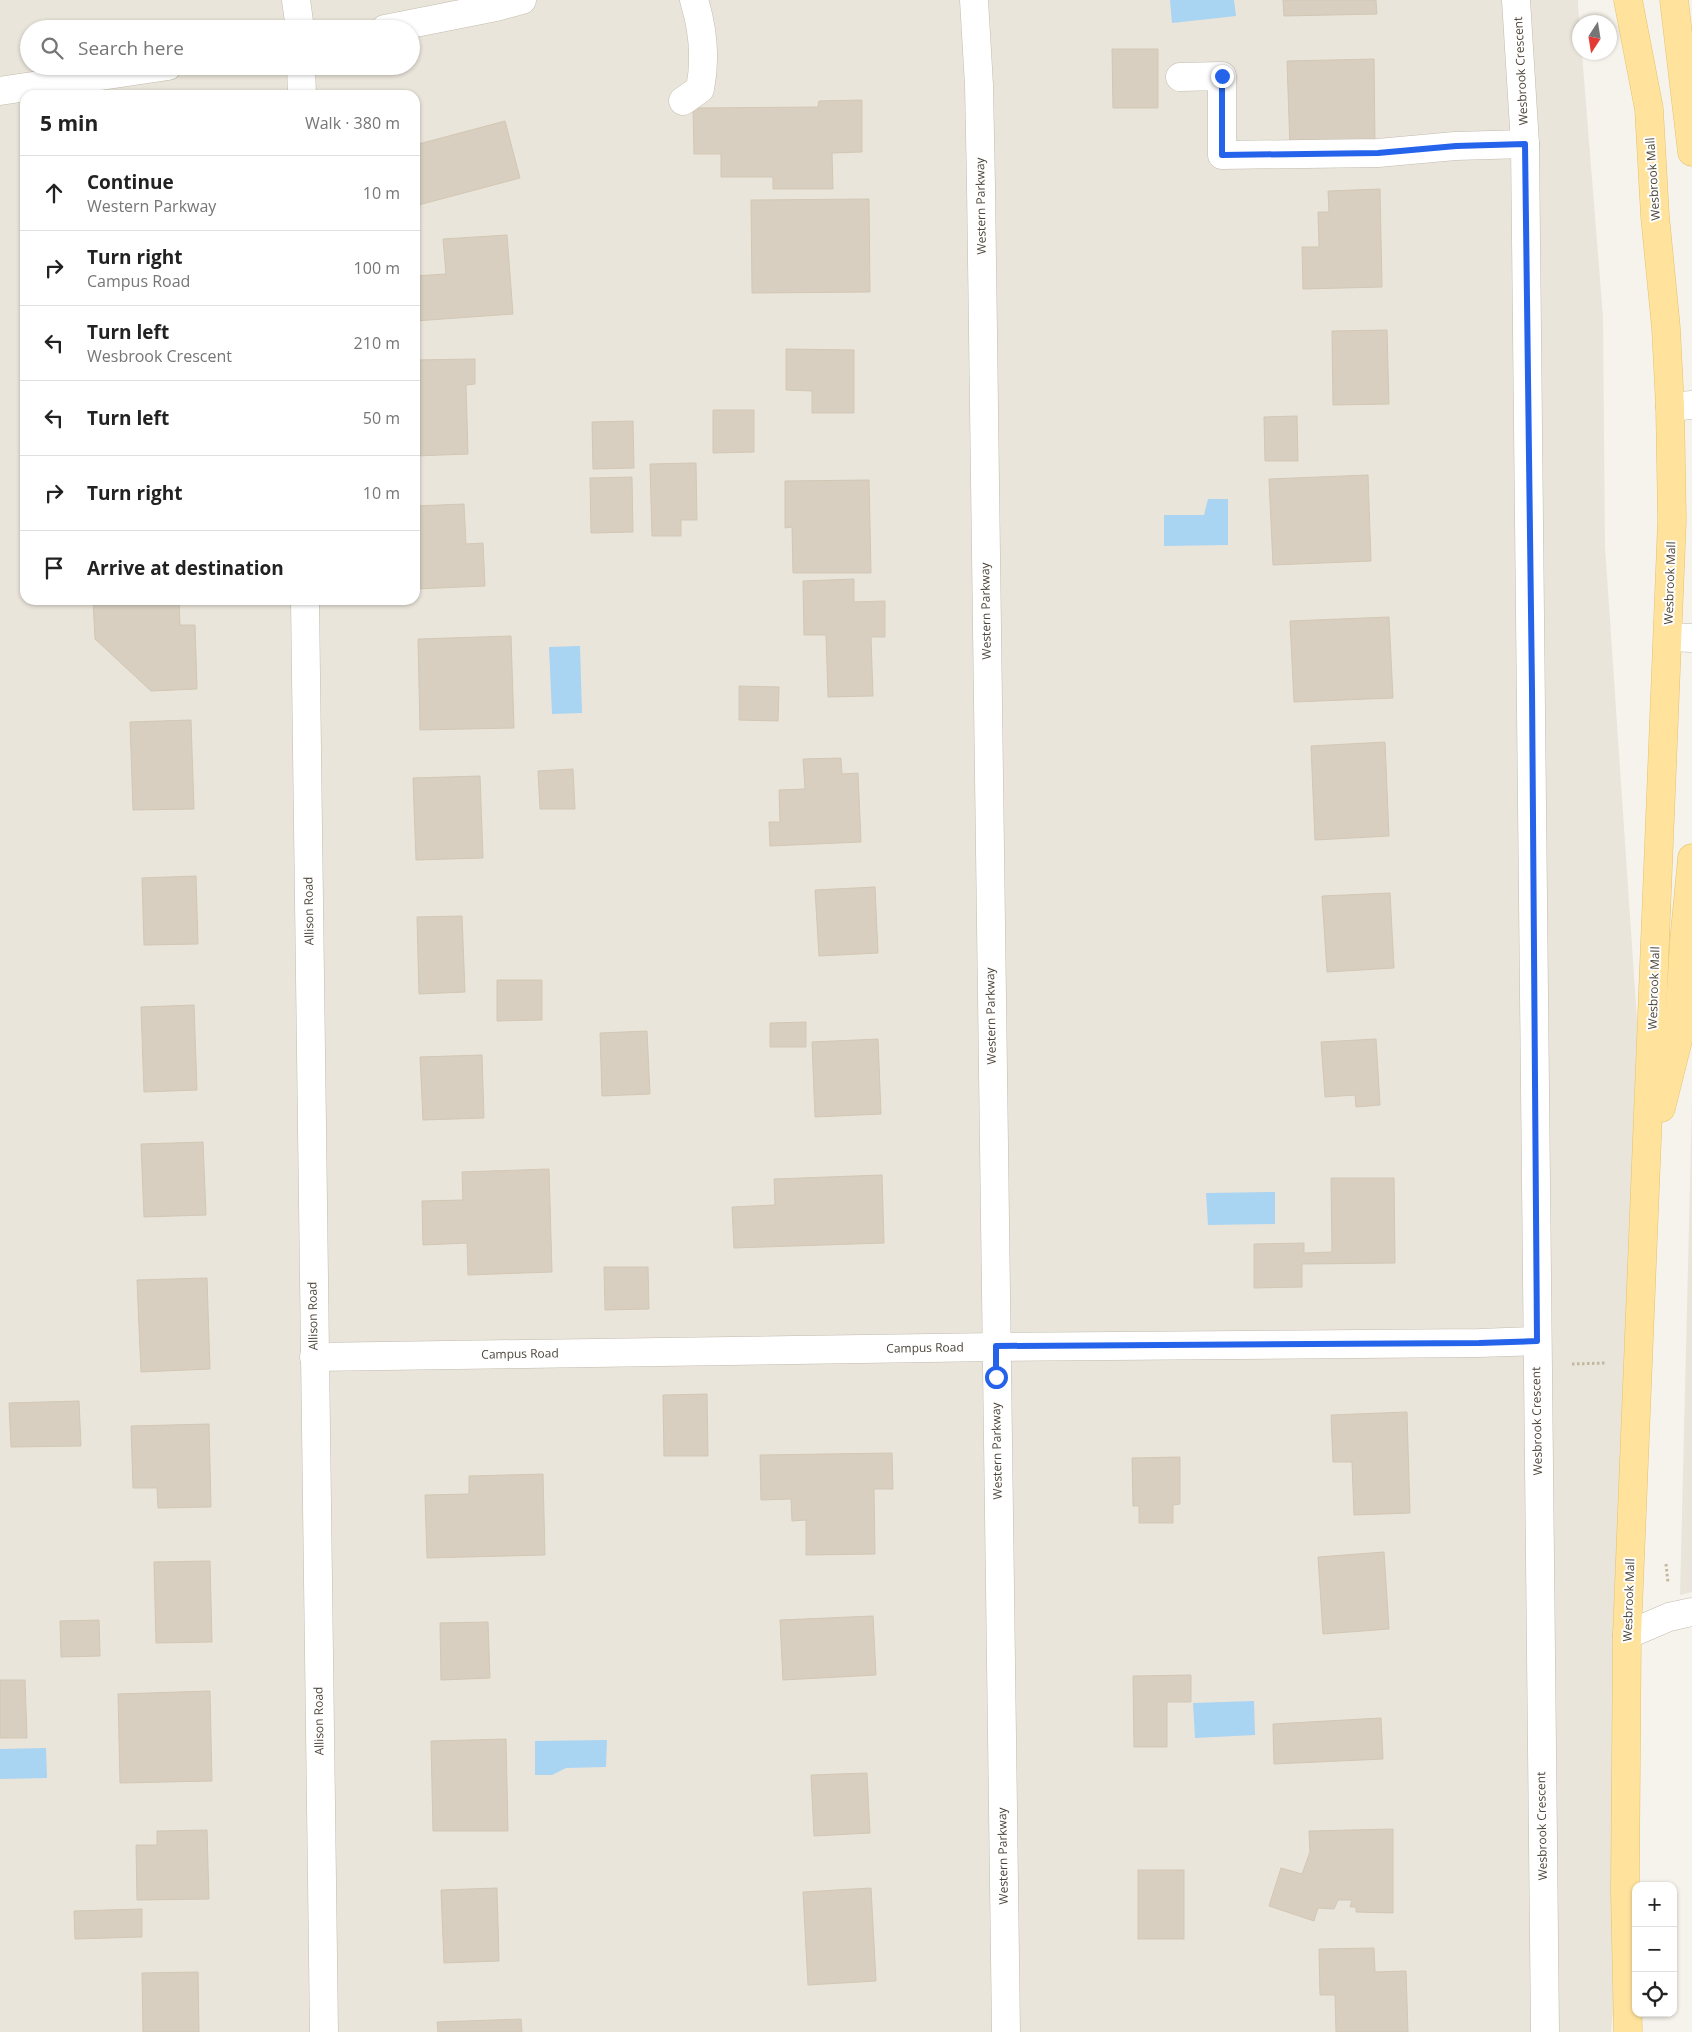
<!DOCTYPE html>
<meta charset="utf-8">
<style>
body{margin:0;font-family:"Open Sans",sans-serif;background:#f2f2f2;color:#222}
.controls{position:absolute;right:15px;bottom:15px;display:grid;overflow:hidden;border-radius:10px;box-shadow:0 1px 4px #0004}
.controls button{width:45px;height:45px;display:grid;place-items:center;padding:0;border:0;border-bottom:1px solid #e0e0e0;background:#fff;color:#222;font:25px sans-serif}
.compass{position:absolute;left:1572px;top:15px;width:45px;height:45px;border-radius:50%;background:#fff;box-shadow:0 1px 4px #0004;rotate:192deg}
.stop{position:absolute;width:15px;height:15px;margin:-11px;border:4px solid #2563eb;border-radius:50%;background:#fff}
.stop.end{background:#2563eb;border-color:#fff;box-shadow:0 1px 5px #0008}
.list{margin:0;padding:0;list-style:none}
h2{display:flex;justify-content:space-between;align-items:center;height:65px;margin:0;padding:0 20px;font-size:21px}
h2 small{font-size:16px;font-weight:400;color:#767676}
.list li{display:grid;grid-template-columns:32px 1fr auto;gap:15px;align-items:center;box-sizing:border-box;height:75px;padding:0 20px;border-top:1px solid #e0e0e0}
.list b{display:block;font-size:19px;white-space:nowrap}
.list p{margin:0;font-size:16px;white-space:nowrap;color:#767676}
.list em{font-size:16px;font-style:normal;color:#767676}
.icon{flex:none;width:28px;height:28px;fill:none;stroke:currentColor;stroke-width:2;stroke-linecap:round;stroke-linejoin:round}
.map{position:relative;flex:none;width:1692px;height:2032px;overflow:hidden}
.search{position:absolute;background:#fff;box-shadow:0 1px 4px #0004;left:20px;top:20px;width:400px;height:55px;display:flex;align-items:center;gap:12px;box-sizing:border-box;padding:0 18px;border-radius:28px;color:#767676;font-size:19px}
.panel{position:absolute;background:#fff;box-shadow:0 1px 4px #0004;left:20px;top:90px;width:400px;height:515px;border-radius:15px}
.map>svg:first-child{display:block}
.residential{fill:#eae5da;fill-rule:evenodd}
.water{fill:#a9d4f2}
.building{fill:#d8cfc1;stroke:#d3c7b4}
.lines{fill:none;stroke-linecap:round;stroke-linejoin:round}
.minor-casing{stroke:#c2bbae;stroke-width:29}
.major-casing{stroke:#e6c16a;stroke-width:29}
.path{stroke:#c4b79f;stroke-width:3;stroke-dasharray:2.5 2.5;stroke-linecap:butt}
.minor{stroke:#fff;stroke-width:28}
.major{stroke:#ffe39c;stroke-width:28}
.route{stroke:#2563eb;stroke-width:6}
.labels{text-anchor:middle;stroke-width:4;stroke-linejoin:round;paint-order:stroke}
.street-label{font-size:12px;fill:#4b4439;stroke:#fff}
</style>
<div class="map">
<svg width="1692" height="2032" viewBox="0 0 1692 2032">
<rect width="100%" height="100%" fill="#f6f3ec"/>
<g class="residential">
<path d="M0,0H1578L1580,52L1582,53L1603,317L1605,546L1647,1168L1625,1890L1611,2032H0ZM29,29H411V66H29ZM25,95H415V600H25Z"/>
<polygon points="1692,1100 1692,1592 1680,1595"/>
</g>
<g class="water">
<polygon points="1170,0 1234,0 1236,16 1172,23"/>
<polygon points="1208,499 1228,499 1228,545 1164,546 1164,515 1204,515"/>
<polygon points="580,646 582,713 552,714 549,647"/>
<polygon points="1275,1192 1275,1224 1208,1225 1206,1193"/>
<polygon points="1254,1701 1255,1735 1195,1738 1193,1703"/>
<polygon points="607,1740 606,1767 566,1768 552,1775 535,1775 535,1741"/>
<polygon points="46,1748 47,1778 0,1779 0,1749"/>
</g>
<g class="building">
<polygon points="1283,0 1376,0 1377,14 1284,16"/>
<polygon points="1112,49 1158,49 1158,108 1113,108"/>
<polygon points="1374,59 1375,146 1290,148 1287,61"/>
<polygon points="862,100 862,152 832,153 833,189 773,189 773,177 721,177 721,154 694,154 693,108 818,107 819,101"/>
<polygon points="505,121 520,178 415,206 415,145"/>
<polygon points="1380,189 1382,287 1303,289 1302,247 1319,247 1318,212 1329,212 1328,191"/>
<polygon points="869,199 870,292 752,293 751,200"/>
<polygon points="507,235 513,314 415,321 415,276 446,274 443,239"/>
<polygon points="1387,330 1389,404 1333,405 1332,331"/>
<polygon points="786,349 854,350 854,413 812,413 812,391 786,390"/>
<polygon points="475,359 475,384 466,385 468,454 415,456 415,360"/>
<polygon points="713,410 754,410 754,452 713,453"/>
<polygon points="1297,416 1298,461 1265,461 1264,417"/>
<polygon points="633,421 634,468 593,469 592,422"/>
<polygon points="696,463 697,520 681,520 681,536 652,536 650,464"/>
<polygon points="1368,475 1371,561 1273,565 1269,479"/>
<polygon points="632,477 633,532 591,533 590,478"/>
<polygon points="869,480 871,573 793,573 792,527 785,528 785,481"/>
<polygon points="464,504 466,544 483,543 485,586 415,589 415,506"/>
<polygon points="854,579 854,602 885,601 885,637 871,637 873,696 828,697 826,635 804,635 803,581"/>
<polygon points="93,600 179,600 180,625 195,625 197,689 151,691 95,639"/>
<polygon points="1389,617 1393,698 1294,702 1290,621"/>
<polygon points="511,636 514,728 420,730 418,639"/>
<polygon points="739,686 779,687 778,721 739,720"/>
<polygon points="191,720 194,809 133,810 130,722"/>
<polygon points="1385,742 1389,836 1315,840 1311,746"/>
<polygon points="841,758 842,774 858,773 861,842 770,846 769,822 780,822 779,790 805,789 803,759"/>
<polygon points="573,769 575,809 540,809 538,771"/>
<polygon points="480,776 483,858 416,860 413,778"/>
<polygon points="196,876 198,944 144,945 142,878"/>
<polygon points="875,887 878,953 819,956 815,890"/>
<polygon points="1390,893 1394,968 1327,972 1322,896"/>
<polygon points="462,916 465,992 419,994 417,917"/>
<polygon points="497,980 542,980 542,1020 497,1021"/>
<polygon points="194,1005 197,1090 144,1092 141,1007"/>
<polygon points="806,1022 806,1047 770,1047 770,1023"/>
<polygon points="647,1031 650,1094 602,1096 600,1033"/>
<polygon points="878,1039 881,1114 815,1117 812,1042"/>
<polygon points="1376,1039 1380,1105 1356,1107 1355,1095 1325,1097 1321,1042"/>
<polygon points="482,1055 484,1118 423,1120 420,1057"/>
<polygon points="203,1142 206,1215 144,1217 141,1144"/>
<polygon points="549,1169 552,1272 468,1275 467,1243 423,1245 422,1201 463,1200 462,1172"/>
<polygon points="882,1175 884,1243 734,1248 732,1207 775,1205 774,1179"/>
<polygon points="1331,1178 1394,1178 1395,1263 1302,1264 1302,1287 1254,1288 1254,1244 1304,1243 1304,1253 1332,1252"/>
<polygon points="604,1267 648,1267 649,1309 605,1310"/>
<polygon points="207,1278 210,1369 141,1372 137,1280"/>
<polygon points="707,1394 708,1456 664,1456 663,1395"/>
<polygon points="79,1401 81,1446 11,1447 9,1403"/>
<polygon points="1407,1412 1410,1513 1354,1515 1352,1462 1333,1462 1331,1415"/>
<polygon points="209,1424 211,1507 158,1508 157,1488 133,1488 131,1426"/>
<polygon points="892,1453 893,1489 874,1489 875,1554 806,1555 806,1520 792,1521 791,1499 761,1500 760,1455"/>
<polygon points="1180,1457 1180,1504 1173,1505 1173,1523 1139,1523 1139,1506 1133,1506 1132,1458"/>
<polygon points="543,1474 545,1555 427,1558 425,1495 469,1494 469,1476"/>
<polygon points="1384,1552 1389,1629 1323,1634 1318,1557"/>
<polygon points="210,1561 212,1642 156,1643 154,1562"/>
<polygon points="873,1616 876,1675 783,1680 780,1620"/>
<polygon points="99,1620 100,1656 61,1657 60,1621"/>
<polygon points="488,1622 490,1678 441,1680 440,1623"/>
<polygon points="1191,1675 1191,1702 1167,1702 1167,1747 1134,1747 1133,1676"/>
<polygon points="0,1680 25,1680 27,1738 0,1738"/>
<polygon points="210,1691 212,1781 120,1783 118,1694"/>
<polygon points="1381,1718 1383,1759 1274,1764 1273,1724"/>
<polygon points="506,1739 508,1831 433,1831 431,1741"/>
<polygon points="867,1773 870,1833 814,1836 811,1775"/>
<polygon points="1393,1829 1393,1913 1356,1912 1356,1907 1350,1907 1352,1900 1338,1900 1334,1909 1318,1908 1314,1921 1269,1906 1281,1868 1302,1874 1310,1852 1309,1831"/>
<polygon points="207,1830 209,1899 137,1900 136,1845 157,1845 157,1831"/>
<rect x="1138" y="1870" width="46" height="69"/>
<polygon points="497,1888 499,1961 444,1963 441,1890"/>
<polygon points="871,1888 876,1981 808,1985 803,1892"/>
<polygon points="142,1909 142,1937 75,1939 74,1911"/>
<polygon points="1374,1948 1375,1972 1406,1971 1408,2032 1336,2032 1335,1995 1320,1995 1319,1949"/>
<polygon points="198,1972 199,2032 143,2032 142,1973"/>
<polygon points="521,2019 522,2032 438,2032 437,2022"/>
</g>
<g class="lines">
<defs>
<g id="minor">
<polyline points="296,0 300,29"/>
<polyline points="974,0 979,85 981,186 1006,2032"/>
<path d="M1516,0L1525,144C1533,773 1537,1403 1545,2032"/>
<polyline points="385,29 496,7 522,0"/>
<polyline points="301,66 302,95"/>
<polyline points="1180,77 1222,76 1222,155 1378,153 1455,146 1525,144"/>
<polyline points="0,91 168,66"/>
<path d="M683,101L700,89C706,59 703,29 694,0"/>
<polyline points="1670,407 1692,405"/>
<polyline points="305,600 324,2032"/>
<polyline points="1668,637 1692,638"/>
<polyline points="314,1357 996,1347 1479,1343 1537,1341"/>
<polyline points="1627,1635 1669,1617 1692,1612"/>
</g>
<g id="major">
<polyline points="1674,0 1692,152"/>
<polyline points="1661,1108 1678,1040 1684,942 1692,858"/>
<polyline points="1628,2032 1625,1890 1627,1635 1672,520 1670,407 1666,328 1655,216 1649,109 1628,0"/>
</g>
</defs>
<use href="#minor" class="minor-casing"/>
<use href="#major" class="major-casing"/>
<g class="path">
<polyline points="1572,1364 1606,1363"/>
<polyline points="1666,1564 1668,1583"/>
</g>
<use href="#minor" class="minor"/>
<use href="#major" class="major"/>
</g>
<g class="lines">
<polyline class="route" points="996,1377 996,1346 1479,1343 1537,1341 1532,689 1525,144 1456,146 1378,153 1222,155 1222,76"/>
</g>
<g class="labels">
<g class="street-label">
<text transform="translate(1521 71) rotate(-93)" y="4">Wesbrook Crescent</text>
<text transform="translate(1653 179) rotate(-94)" y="4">Wesbrook Mall</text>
<text transform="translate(981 206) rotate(-91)" y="4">Western Parkway</text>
<text transform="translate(1670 583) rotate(-88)" y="4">Wesbrook Mall</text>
<text transform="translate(986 611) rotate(-91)" y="4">Western Parkway</text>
<text transform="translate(309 911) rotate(-91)" y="4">Allison Road</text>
<text transform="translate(1654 988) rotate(-88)" y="4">Wesbrook Mall</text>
<text transform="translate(991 1016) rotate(-91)" y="4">Western Parkway</text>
<text transform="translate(313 1316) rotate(-91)" y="4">Allison Road</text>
<text transform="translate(925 1348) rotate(-1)" y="4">Campus Road</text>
<text transform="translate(520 1354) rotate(-1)" y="4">Campus Road</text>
<text transform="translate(1537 1421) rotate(-91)" y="4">Wesbrook Crescent</text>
<text transform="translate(997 1451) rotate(-91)" y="4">Western Parkway</text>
<text transform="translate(1629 1600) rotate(-88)" y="4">Wesbrook Mall</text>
<text transform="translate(319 1721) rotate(-91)" y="4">Allison Road</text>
<text transform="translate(1542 1826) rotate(-91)" y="4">Wesbrook Crescent</text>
<text transform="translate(1003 1856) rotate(-91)" y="4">Western Parkway</text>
</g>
</g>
</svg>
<div class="controls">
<button>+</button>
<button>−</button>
<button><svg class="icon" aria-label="locate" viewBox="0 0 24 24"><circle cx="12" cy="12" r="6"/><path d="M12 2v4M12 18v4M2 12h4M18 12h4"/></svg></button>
</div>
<svg class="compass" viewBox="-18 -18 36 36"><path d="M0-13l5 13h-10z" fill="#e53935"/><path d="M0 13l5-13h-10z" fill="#767676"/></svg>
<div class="stop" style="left:996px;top:1377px"></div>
<div class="stop end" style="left:1222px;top:76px"></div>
<div class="search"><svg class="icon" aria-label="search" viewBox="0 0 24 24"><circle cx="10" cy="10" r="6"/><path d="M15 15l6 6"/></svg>Search here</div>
<section class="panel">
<h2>5 min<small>Walk · 380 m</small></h2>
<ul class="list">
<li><svg class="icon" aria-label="ahead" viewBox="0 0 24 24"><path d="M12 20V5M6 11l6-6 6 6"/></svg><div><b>Continue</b><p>Western Parkway</p></div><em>10 m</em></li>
<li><svg class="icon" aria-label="right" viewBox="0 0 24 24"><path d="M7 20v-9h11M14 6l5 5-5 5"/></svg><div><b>Turn right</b><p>Campus Road</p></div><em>100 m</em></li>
<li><svg class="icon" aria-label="left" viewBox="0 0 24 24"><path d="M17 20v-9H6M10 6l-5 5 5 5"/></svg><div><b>Turn left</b><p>Wesbrook Crescent</p></div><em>210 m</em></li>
<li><svg class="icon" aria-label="left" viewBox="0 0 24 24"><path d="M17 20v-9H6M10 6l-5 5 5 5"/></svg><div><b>Turn left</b></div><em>50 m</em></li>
<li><svg class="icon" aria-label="right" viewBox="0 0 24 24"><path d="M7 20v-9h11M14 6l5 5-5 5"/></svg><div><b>Turn right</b></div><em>10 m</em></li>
<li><svg class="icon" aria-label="arrive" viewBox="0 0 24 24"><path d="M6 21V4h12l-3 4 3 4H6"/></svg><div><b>Arrive at destination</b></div></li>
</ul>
</section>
</div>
